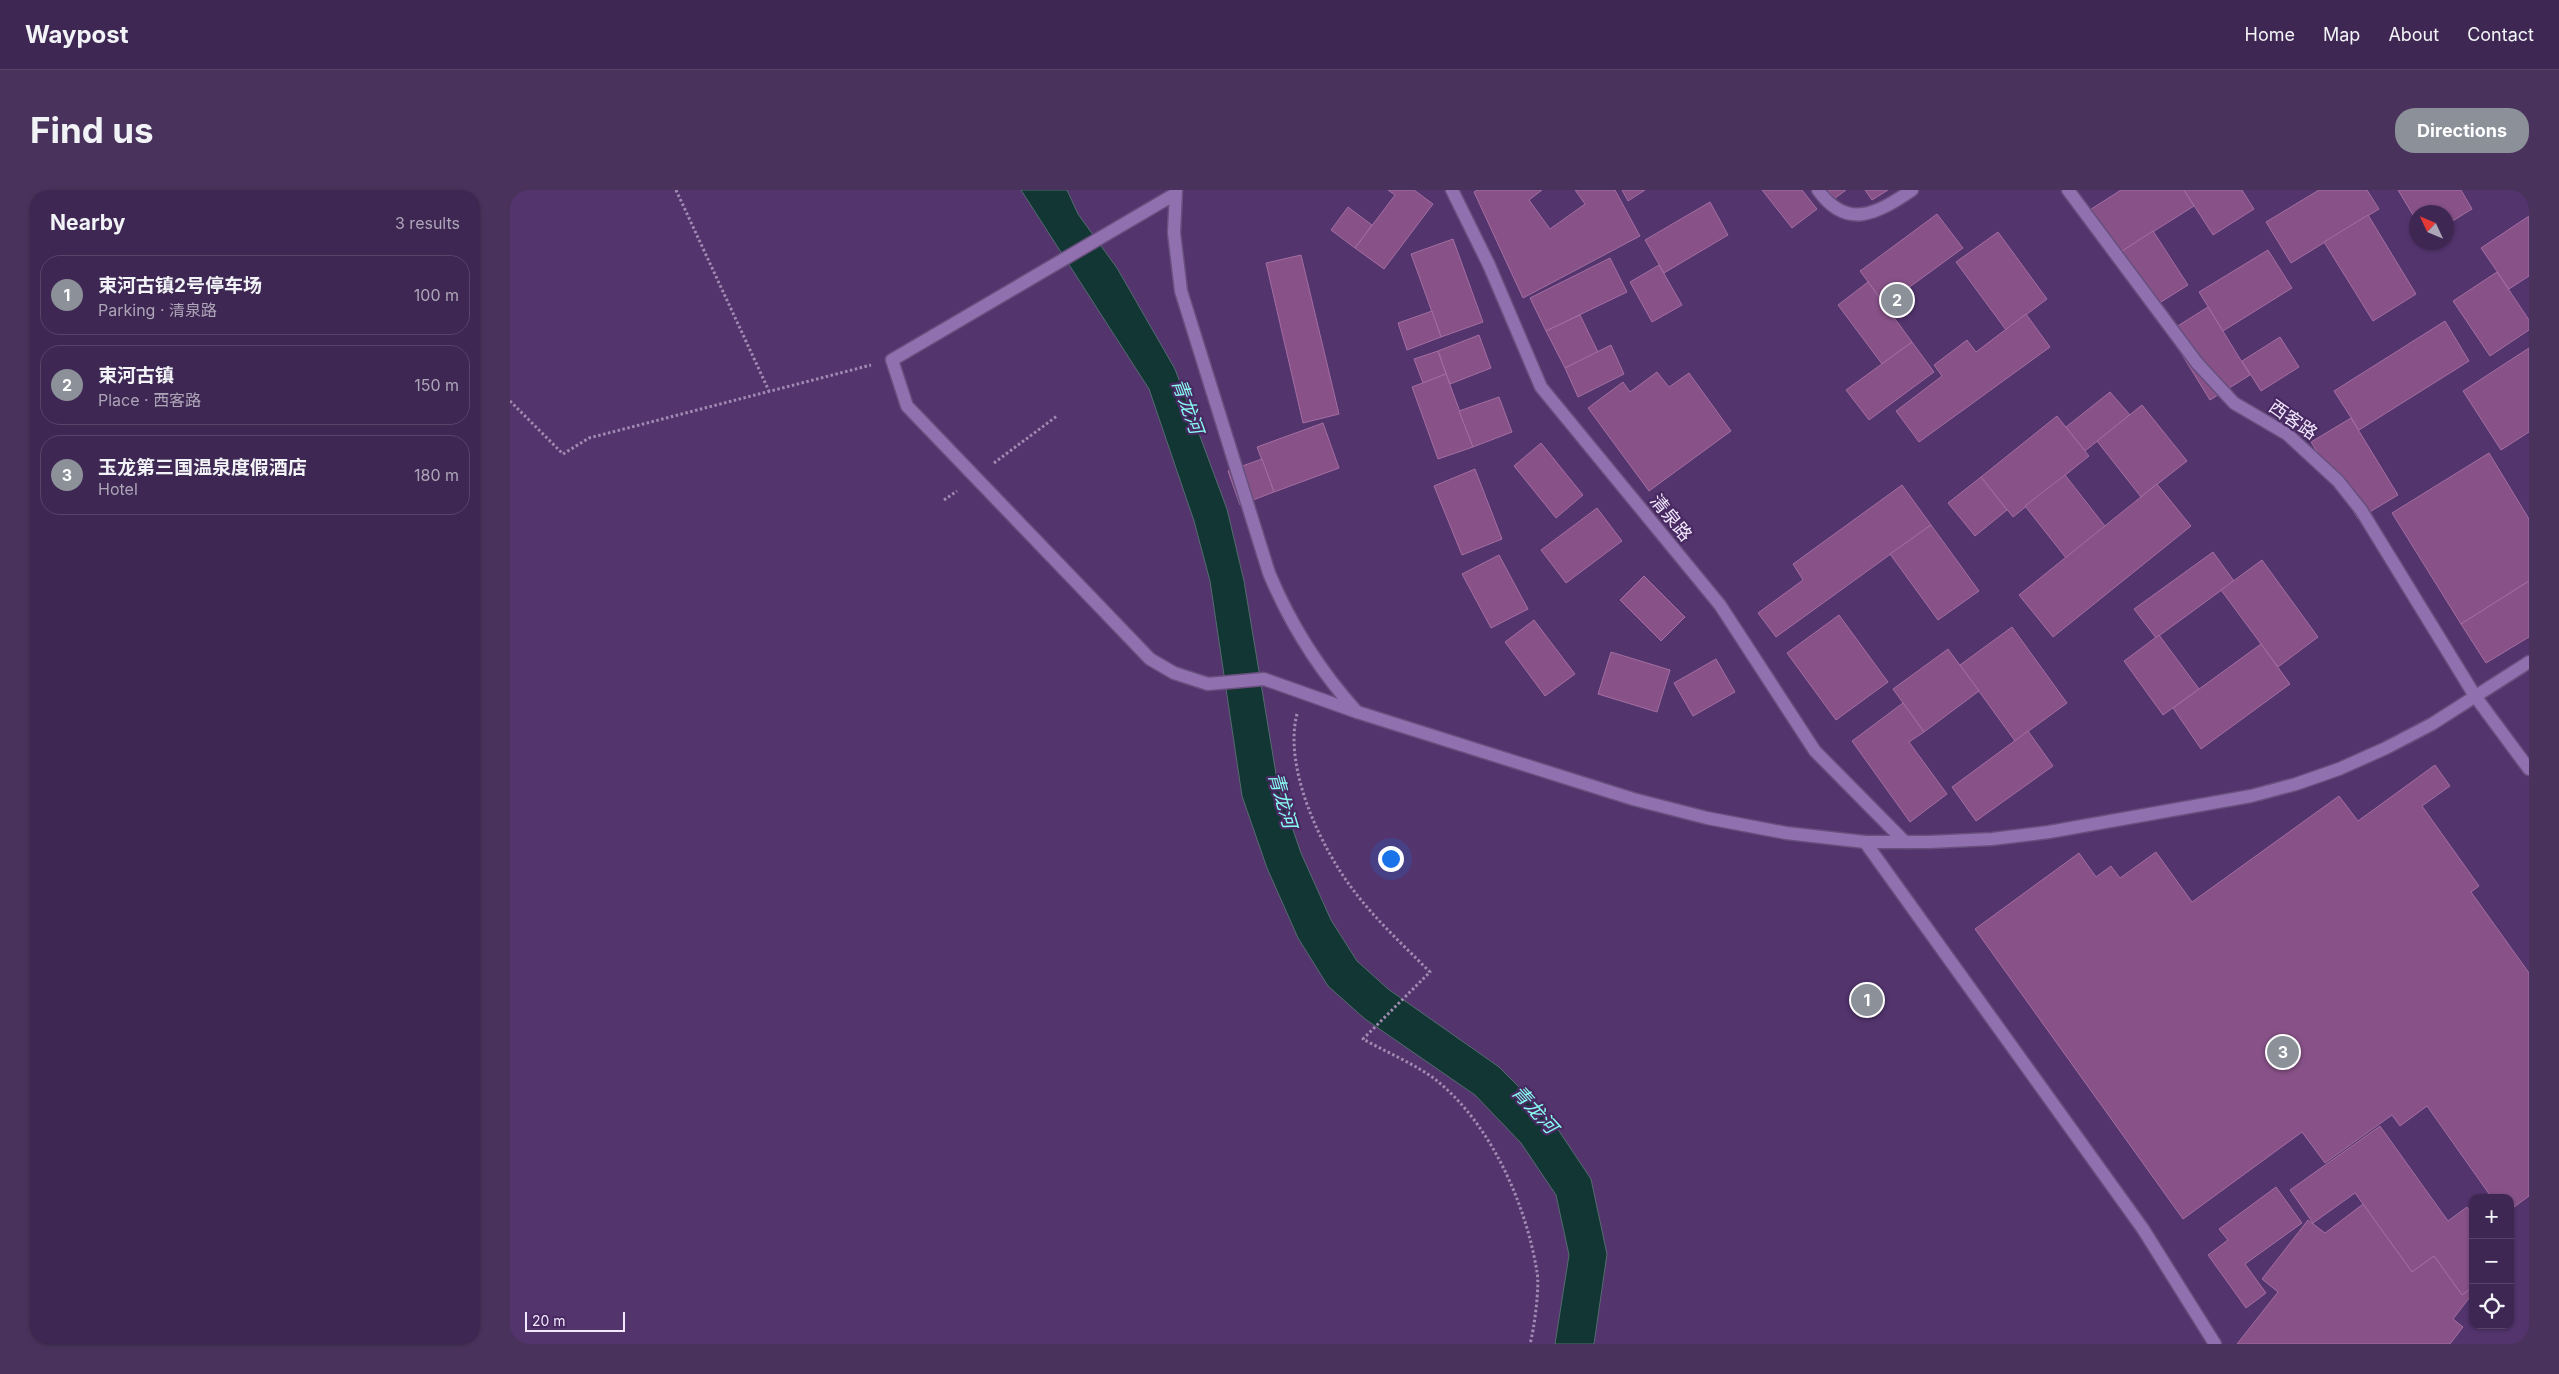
<!DOCTYPE html>
<meta charset="utf-8">
<style>
body{margin:0;font-family:Inter,"Noto Sans SC",sans-serif;background:#49335c;color:#f1f3f6}
.controls{position:absolute;right:15px;bottom:15px;display:grid;overflow:hidden;border-radius:10px;box-shadow:0 1px 4px #0004}
.controls button{width:45px;height:45px;display:grid;place-items:center;padding:0;border:0;border-bottom:1px solid #574469;background:#3e2752;color:#f1f3f6;font:25px sans-serif}
.compass{position:absolute;left:1899px;top:15px;width:45px;height:45px;border-radius:50%;background:#3e2752;box-shadow:0 1px 4px #0004;rotate:314deg}
.scale{position:absolute;left:15px;bottom:12px;width:100px;box-sizing:border-box;padding-left:5px;border:2px solid #f2e8fd;border-top:0;font-size:14px;line-height:18px;white-space:nowrap;color:#f2e8fd;-webkit-text-stroke:4px #482962;paint-order:stroke}
.you{position:absolute;left:880px;top:668px;width:18px;height:18px;margin:-12px;border:4px solid #fff;border-radius:50%;background:#1a73e8;box-shadow:0 0 0 8px #1a73e833}
.badge{display:grid;place-items:center;width:32px;height:32px;border-radius:50%;background:#8c9099;color:#fff;font-size:16px;font-weight:700}
.pin{position:absolute;translate:-50% -50%;border:2px solid #fff;box-shadow:0 1px 5px #0006}
.list{margin:0;padding:0;list-style:none}
h2{display:flex;justify-content:space-between;align-items:center;height:65px;margin:0;padding:0 20px;font-size:21px}
h2 small{font-size:16px;font-weight:400;color:#ada5b8}
.list li{display:grid;grid-template-columns:32px 1fr auto;gap:15px;align-items:center;box-sizing:border-box;height:80px;margin:0 10px 10px;padding:0 10px;border:1px solid #574469;border-radius:20px}
.list b{display:block;font-size:19px;white-space:nowrap}
.list p{margin:0;font-size:16px;white-space:nowrap;color:#ada5b8}
.list em{font-size:16px;font-style:normal;color:#ada5b8}
.icon{flex:none;width:28px;height:28px;fill:none;stroke:currentColor;stroke-width:2;stroke-linecap:round;stroke-linejoin:round}
.map{position:relative;flex:none;width:2019px;height:1154px;overflow:hidden;border-radius:20px}
header{display:flex;align-items:center;gap:30px;box-sizing:border-box;height:70px;padding:0 25px;background:#3e2752;border-bottom:1px solid #574469}
header strong{font-size:24px}
nav{display:flex;gap:28px;margin-inline-start:auto;font-size:18px}
.intro{display:flex;align-items:center;justify-content:space-between;box-sizing:border-box;height:120px;padding:0 30px}
h1{margin:0;font-size:35px}
.button{padding:12px 22px;border-radius:20px;background:#8c9099;color:#fff;font-size:18px;font-weight:700}
main{display:flex;gap:30px;padding:0 30px}
aside{flex:1;background:#3e2752;border-radius:20px;box-shadow:0 1px 4px #0004}
.map>svg:first-child{display:block}
.water{fill:#123633;stroke:#556b70}
.building{fill:#885288;stroke:#a36ea2}
.lines{fill:none;stroke-linecap:round;stroke-linejoin:round}
.service-casing{stroke:#684f7d;stroke-width:15}
.pedestrian-casing{stroke:#684f7d;stroke-width:15}
.minor-casing{stroke:#684f7d;stroke-width:15}
.path{stroke:#a08bb2;stroke-width:3;stroke-dasharray:2.5 2.5;stroke-linecap:butt}
.service{stroke:#9070af;stroke-width:12}
.pedestrian{stroke:#9070af;stroke-width:12}
.minor{stroke:#9070af;stroke-width:12}
.labels{text-anchor:middle;stroke-width:4.5;stroke-linejoin:round;paint-order:stroke}
.street-label{font-size:18px;fill:#f2e8fd;stroke:#482962}
.water-label{font-size:19px;font-style:italic;fill:#88fbf0;stroke:#482962}
</style>
<header>
<strong>Waypost</strong>
<nav><a>Home</a><a>Map</a><a>About</a><a>Contact</a></nav>
</header>
<div class="intro"><h1>Find us</h1><a class="button">Directions</a></div>
<main>
<aside>
<h2>Nearby<small>3 results</small></h2>
<ul class="list">
<li><span class="badge">1</span><div><b>束河古镇2号停车场</b><p>Parking · 清泉路</p></div><em>100 m</em></li>
<li><span class="badge">2</span><div><b>束河古镇</b><p>Place · 西客路</p></div><em>150 m</em></li>
<li><span class="badge">3</span><div><b>玉龙第三国温泉度假酒店</b><p>Hotel</p></div><em>180 m</em></li>
</ul>
</aside>
<div class="map">
<svg width="2019" height="1154" viewBox="0 0 2019 1154">
<rect width="100%" height="100%" fill="#53346d"/>
<polygon class="water" points="511,0 557,0 568,24 607,78 665,179 717,319 734,391 768,596 791,663 821,730 847,771 878,799 989,877 1041,929 1081,989 1097,1064 1084,1154 1045,1154 1059,1065 1046,1005 1011,953 965,905 855,829 818,796 788,748 757,678 732,606 700,391 684,331 639,199"/>
<g class="building">
<polygon points="878,0 904,0 923,14 874,79 845,58 885,5"/>
<polygon points="967,0 1032,0 1019,10 1040,39 1075,14 1065,0 1105,0 1130,46 1013,108 964,2"/>
<polygon points="1112,0 1135,0 1118,11"/>
<polygon points="1252,0 1292,0 1307,19 1282,38"/>
<polygon points="1318,0 1336,0 1324,9"/>
<polygon points="1355,0 1378,0 1362,10"/>
<polygon points="1611,0 1674,0 1684,16 1603,67 1575,23"/>
<polygon points="1674,0 1732,0 1744,19 1703,45"/>
<polygon points="1809,0 1857,0 1869,19 1781,73 1756,32"/>
<polygon points="1888,0 1951,0 1962,19 1936,35 1936,22 1906,22 1906,30"/>
<polygon points="1200,12 1218,45 1154,83 1135,50"/>
<polygon points="838,17 862,35 845,58 821,40"/>
<polygon points="1427,24 1453,58 1375,115 1350,81"/>
<polygon points="1858,25 1906,104 1863,131 1814,52"/>
<polygon points="2019,26 2019,86 1999,99 1971,58"/>
<polygon points="1643,41 1678,95 1643,117 1609,63"/>
<polygon points="1488,42 1537,109 1496,140 1446,72"/>
<polygon points="943,49 973,132 931,147 901,64"/>
<polygon points="1758,60 1782,98 1713,141 1689,102"/>
<polygon points="791,65 829,224 793,233 756,73"/>
<polygon points="1100,68 1117,102 1036,141 1020,108"/>
<polygon points="1149,75 1172,115 1142,132 1120,92"/>
<polygon points="1987,82 2019,130 2019,140 1980,166 1943,111"/>
<polygon points="1358,92 1402,152 1372,174 1328,115"/>
<polygon points="1698,117 1740,185 1700,210 1658,142"/>
<polygon points="922,121 931,147 897,160 888,133"/>
<polygon points="1516,124 1540,157 1409,252 1386,221 1432,186 1424,175 1457,150 1466,162"/>
<polygon points="1070,125 1088,162 1055,178 1036,141"/>
<polygon points="1935,131 1959,171 1849,240 1824,201"/>
<polygon points="969,145 981,178 940,194 928,161"/>
<polygon points="1770,147 1789,177 1751,201 1732,171"/>
<polygon points="1402,152 1424,182 1359,230 1336,200"/>
<polygon points="1101,155 1114,184 1068,207 1055,178"/>
<polygon points="2019,158 2019,242 1991,260 1953,201"/>
<polygon points="928,161 936,184 913,193 904,169"/>
<polygon points="1147,182 1159,197 1179,183 1221,241 1139,301 1078,218 1113,192 1120,202"/>
<polygon points="936,184 963,257 928,269 902,197"/>
<polygon points="1600,202 1620,225 1575,261 1556,237"/>
<polygon points="989,207 1002,242 963,257 949,221"/>
<polygon points="1632,215 1677,271 1631,307 1587,251"/>
<polygon points="1547,226 1579,266 1503,327 1471,287"/>
<polygon points="1841,228 1888,305 1848,329 1801,252"/>
<polygon points="813,233 829,278 764,302 747,257"/>
<polygon points="1031,253 1073,305 1046,328 1004,276"/>
<polygon points="1979,263 2019,329 2019,391 1951,434 1882,323"/>
<polygon points="752,269 764,302 730,315 718,281"/>
<polygon points="965,279 992,349 952,365 924,296"/>
<polygon points="1555,285 1595,336 1556,368 1515,316"/>
<polygon points="1471,287 1497,320 1465,346 1438,313"/>
<polygon points="1647,294 1681,336 1543,447 1509,405"/>
<polygon points="1392,295 1421,335 1266,447 1248,423 1293,390 1283,374"/>
<polygon points="1087,318 1112,351 1056,393 1031,360"/>
<polygon points="1421,335 1469,401 1428,430 1380,364"/>
<polygon points="1703,362 1724,391 1646,448 1624,419"/>
<polygon points="989,365 1018,419 981,438 952,384"/>
<polygon points="1752,370 1808,447 1768,477 1711,400"/>
<polygon points="1134,386 1175,427 1151,451 1110,410"/>
<polygon points="2019,391 2019,447 1976,473 1951,434"/>
<polygon points="1329,425 1378,492 1326,530 1277,463"/>
<polygon points="1024,430 1065,484 1035,506 995,452"/>
<polygon points="1502,437 1557,513 1505,551 1450,475"/>
<polygon points="1649,445 1689,499 1653,525 1614,471"/>
<polygon points="1751,454 1780,494 1691,559 1663,518"/>
<polygon points="1438,459 1469,501 1414,542 1383,499"/>
<polygon points="1101,462 1160,480 1147,522 1088,504"/>
<polygon points="1206,469 1225,502 1183,526 1164,493"/>
<polygon points="1393,513 1414,542 1399,552 1437,604 1400,632 1342,551"/>
<polygon points="1518,541 1543,576 1466,631 1442,597"/>
<polygon points="1925,575 1940,596 1912,616 1969,696 1961,702 2019,783 2019,1006 2000,1020 2000,1008 1982,1008 1917,916 1890,936 1882,925 1815,973 1792,942 1673,1029 1465,739 1569,663 1586,687 1601,676 1610,688 1646,662 1682,712 1829,606 1848,631"/>
<polygon points="1870,936 1938,1031 1957,1017 1963,1025 1963,1097 1952,1105 1924,1066 1902,1082 1845,1003 1803,1033 1780,1000"/>
<polygon points="1766,997 1792,1033 1735,1074 1756,1103 1736,1118 1698,1065 1718,1050 1709,1039"/>
<polygon points="1853,1014 1902,1082 1924,1066 1952,1105 1959,1100 1963,1103 1943,1129 1953,1137 1940,1154 1727,1154 1768,1102 1752,1089 1798,1030 1815,1043"/>
</g>
<g class="lines">
<defs>
<polyline id="service" points="665,4 382,170 397,216 640,469 664,483 698,494 754,489 847,522"/>
<g id="pedestrian">
<polyline points="942,0 979,75 1031,197 1210,415 1305,561 1395,652"/>
<path d="M1308,0C1337,41 1368,23 1402,0"/>
<polyline points="1558,0 1687,173"/>
</g>
<g id="minor">
<path d="M666,0L664,43L671,101L759,383C781,436 809,480 847,522L1123,609L1197,628L1276,643L1355,652H1419L1482,649L1539,642L1741,606L1786,594L1829,579L1876,558L1922,534L2019,472"/>
<polyline points="1687,173 1724,213 1777,244 1828,291 1851,320 1965,506 2019,579"/>
<polyline points="1355,652 1633,1039 1705,1154"/>
</g>
</defs>
<use href="#service" class="service-casing"/>
<use href="#pedestrian" class="pedestrian-casing"/>
<use href="#minor" class="minor-casing"/>
<g class="path">
<polyline points="166,0 259,201"/>
<polyline points="0,211 53,264 79,248 361,175"/>
<polyline points="484,273 547,226"/>
<polyline points="434,310 447,301"/>
<path d="M787,524C773,578 811,658 844,701C866,730 894,756 920,782L853,849C874,861 907,875 926,890C981,934 1016,1014 1027,1082C1030,1096 1024,1140 1020,1154"/>
</g>
<use href="#service" class="service"/>
<use href="#pedestrian" class="pedestrian"/>
<use href="#minor" class="minor"/>
</g>
<g class="labels">
<g class="street-label">
<text transform="translate(1783 230) rotate(35)" y="6">西客路</text>
<text transform="translate(1161 328) rotate(51)" y="6">清泉路</text>
</g>
<g class="water-label">
<text transform="translate(678 216) rotate(70)" y="7">青龙河</text>
<text transform="translate(773 610) rotate(74)" y="7">青龙河</text>
<text transform="translate(1025 919) rotate(48)" y="7">青龙河</text>
</g>
</g>
</svg>
<div class="controls">
<button>+</button>
<button>−</button>
<button><svg class="icon" aria-label="locate" viewBox="0 0 24 24"><circle cx="12" cy="12" r="6"/><path d="M12 2v4M12 18v4M2 12h4M18 12h4"/></svg></button>
</div>
<svg class="compass" viewBox="-18 -18 36 36"><path d="M0-13l5 13h-10z" fill="#e53935"/><path d="M0 13l5-13h-10z" fill="#ada5b8"/></svg>
<div class="scale">20 m</div>
<div class="you"></div>
<div class="pin badge" style="left:1357px;top:810px">1</div>
<div class="pin badge" style="left:1387px;top:110px">2</div>
<div class="pin badge" style="left:1773px;top:862px">3</div>
</div>
</main>
